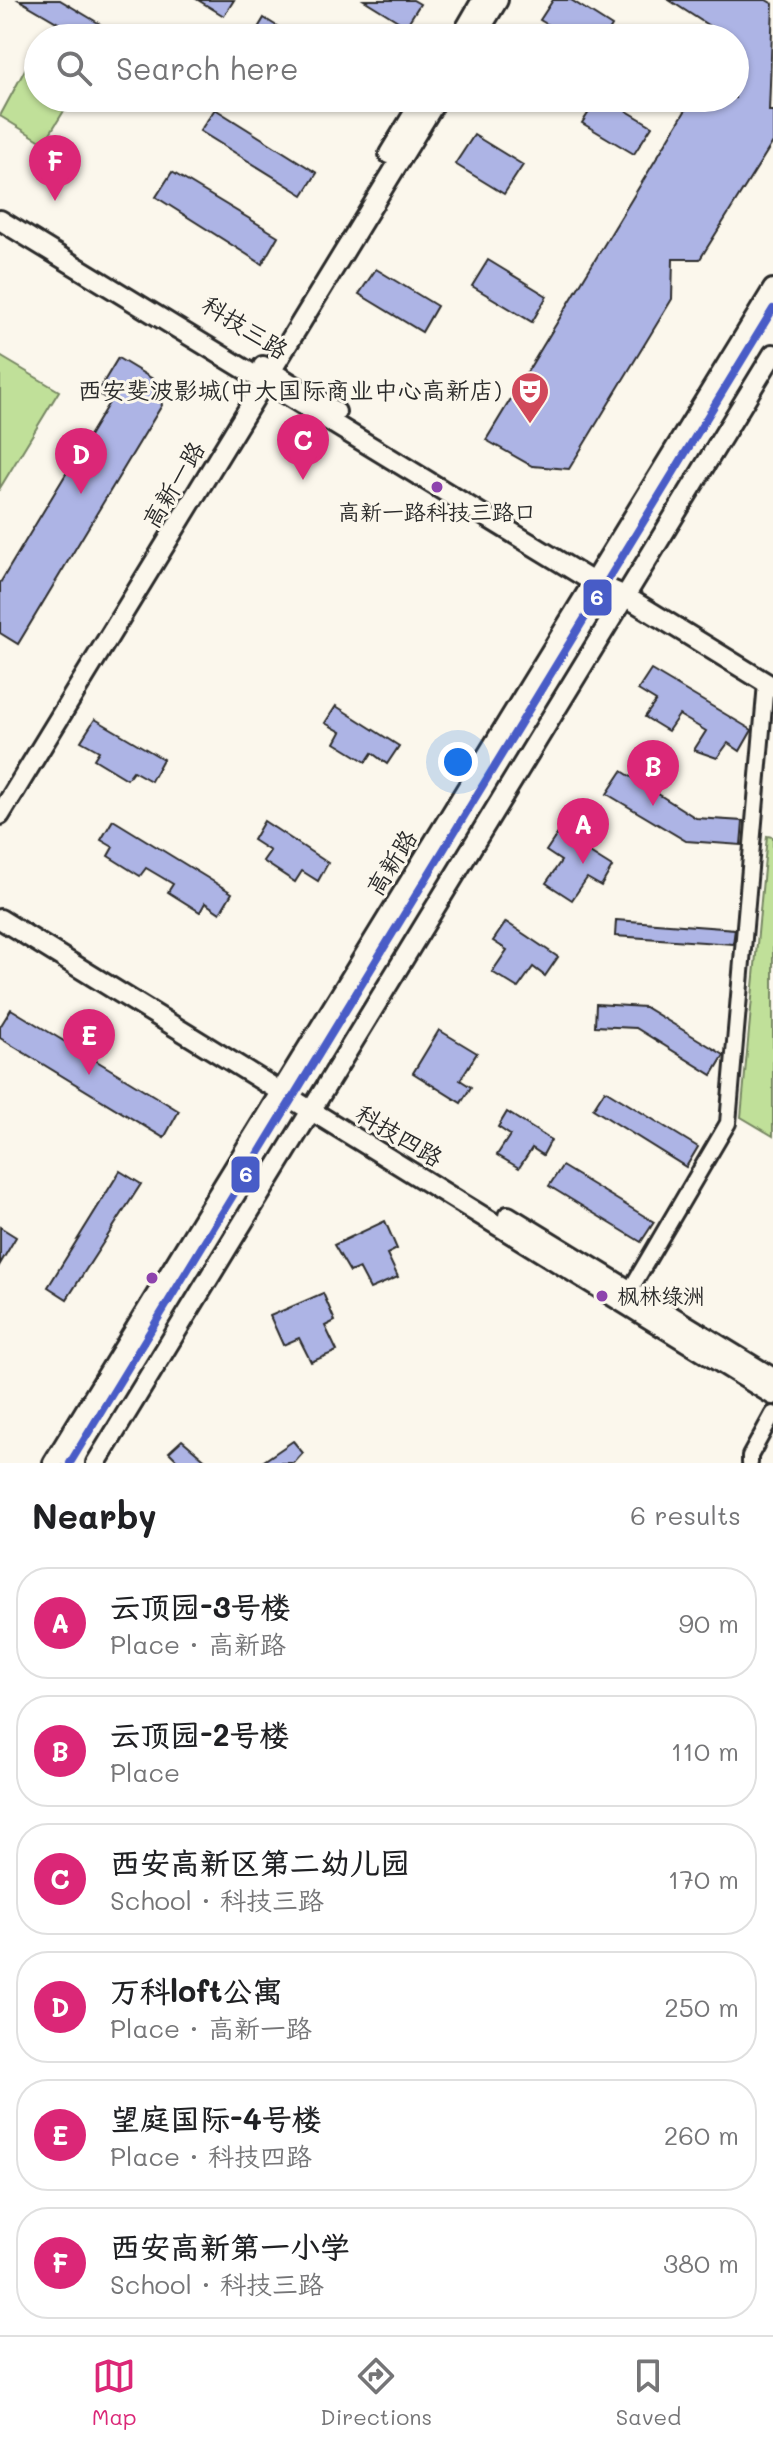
<!DOCTYPE html>
<meta charset="utf-8">
<style>
body{margin:0;font-family:Mali,"LXGW WenKai TC",sans-serif;background:#f2f2f2;color:#202124}
.you{position:absolute;left:458px;top:762px;width:28px;height:28px;margin:-20px;border:6px solid #fff;border-radius:50%;background:#1a73e8;box-shadow:0 0 0 12px #1a73e833}
.badge{display:grid;place-items:center;width:52px;height:52px;border-radius:50%;background:#db2777;color:#fff;font-size:26px;font-weight:700}
.pin{position:absolute;translate:-50% -66px;filter:drop-shadow(0 2px 4px #0008)}
.pin::after{content:'';position:absolute;top:42px;width:28px;height:24px;background:inherit;clip-path:polygon(0 0,100% 0,50% 100%)}
.list{margin:0;padding:0;list-style:none}
h2{display:flex;justify-content:space-between;align-items:center;height:104px;margin:0;padding:0 32px;font-size:34px}
h2 small{font-size:26px;font-weight:400;color:#757577}
.list li{display:grid;grid-template-columns:52px 1fr auto;gap:24px;align-items:center;box-sizing:border-box;height:112px;margin:0 16px 16px;padding:0 16px;border:2px solid #e0e0e0;border-radius:32px}
.list b{display:block;font-size:30px;white-space:nowrap}
.list p{margin:0;font-size:26px;white-space:nowrap;color:#757577}
.list em{font-size:26px;font-style:normal;color:#757577}
.icon{flex:none;width:44px;height:44px;fill:none;stroke:currentColor;stroke-width:2;stroke-linecap:round;stroke-linejoin:round}
.map{position:relative;flex:none;width:773px;height:1463px;overflow:hidden}
.search{position:absolute;background:#fff;box-shadow:0 2px 6px #0004;left:24px;right:24px;top:24px;height:88px;display:flex;align-items:center;gap:20px;box-sizing:border-box;padding:0 28px;border-radius:44px;color:#757577;font-size:30px}
.sheet{height:872px;background:#fff}
nav{display:flex;justify-content:space-around;align-items:center;box-sizing:border-box;height:112px;border-top:2px solid #e0e0e0;background:#fff;font-size:22px;color:#757577}
nav a{display:grid;justify-items:center;gap:4px}
nav .on{color:#db2777}
.map>svg:first-child{display:block}
.green{fill:#c0e099;stroke:#768662;stroke-width:2}
.building{fill:#adb4e5;stroke:#2b2b2b;stroke-width:2}
.lines{fill:none;stroke-linecap:round;stroke-linejoin:round}
.street-casing{stroke:#2b2b2b;stroke-width:20}
.secondary-casing{stroke:#2b2b2b;stroke-width:24}
.street{stroke:#fbf7ec;stroke-width:14}
.secondary{stroke:#fbf7ec;stroke-width:18}
.metro-1-casing{stroke:#fbf7ec;stroke-width:14}
.metro-1{stroke:#485cc7;stroke-width:8}
.bus-dot{fill:#8e44ad;stroke:#fbf7ec;stroke-width:3}
.labels{text-anchor:middle;stroke-width:6;stroke-linejoin:round;paint-order:stroke}
.bus-label{font-size:22px;fill:#2b2b2b;stroke:#fbf7ec}
.street-label{font-size:24px;fill:#2b2b2b;stroke:#fbf7ec}
.poi-label{font-size:24px;fill:#2b2b2b;stroke:#fbf7ec;text-anchor:end}
.line-badge{stroke:#fbf7ec;stroke-width:3}
.badge-label{font-size:22px;text-anchor:middle;font-weight:bold;fill:#fff}
</style>
<div class="map">
<svg width="773" height="1463" viewBox="0 0 773 1463">
<rect width="100%" height="100%" fill="#fbf7ec"/>
<filter id="ink" filterUnits="userSpaceOnUse"><feTurbulence type="fractalNoise" baseFrequency=".0125" numOctaves="2"/><feDisplacementMap in="SourceGraphic" scale="16" xChannelSelector="R" yChannelSelector="G"/><feConvolveMatrix kernelMatrix="1 2 1 2 8 2 1 2 1" color-interpolation-filters="sRGB"/></filter>
<g filter="url(#ink)">
<g class="green">
<polygon points="28,64 38,70 38,98 72,98 44,143 0,116"/>
<polygon points="0,356 59,391 0,488"/>
<polygon points="767,836 773,837 773,1136 741,1117"/>
</g>
<g class="building">
<polygon points="19,0 60,0 100,24 91,38 84,38"/>
<polygon points="198,0 234,0 224,16"/>
<polygon points="364,0 413,0 420,4 406,26"/>
<polygon points="553,0 571,0 612,26 605,38 570,38 540,20"/>
<polygon points="669,0 766,0 773,4 769,111 773,111 773,142 700,259 673,259 672,299 569,469 532,466 486,440 693,98 735,98 735,38 728,38"/>
<polygon points="264,18 296,38 252,38"/>
<polygon points="598,98 605,98 652,126 634,154 582,123"/>
<polygon points="215,109 317,173 303,195 200,131"/>
<polygon points="474,135 523,165 504,194 455,164"/>
<polygon points="172,172 278,236 262,264 156,197"/>
<polygon points="488,260 547,296 532,322 472,286"/>
<polygon points="376,269 437,306 422,332 359,294"/>
<polygon points="118,358 156,381 162,405 18,644 0,633 0,583 110,401 97,393"/>
<polygon points="651,670 752,730 740,751 728,743 717,758 694,750 706,731 679,715 668,731 645,717 656,701 638,690"/>
<polygon points="336,706 399,746 387,764 372,753 366,762 335,743 341,732 325,723"/>
<polygon points="95,719 163,759 151,781 133,771 127,779 94,759 99,751 81,741"/>
<polygon points="622,771 696,818 743,821 741,845 686,841 607,794"/>
<polygon points="113,820 232,893 220,913 205,903 200,912 168,892 173,884 146,868 140,876 108,856 113,847 101,840"/>
<polygon points="264,821 328,863 318,881 302,871 295,882 263,861 270,851 253,840"/>
<polygon points="558,833 612,867 601,886 587,878 572,900 546,883 561,861 546,851"/>
<polygon points="616,920 735,929 733,944 615,936"/>
<polygon points="506,922 558,957 545,976 533,967 518,988 492,972 507,950 493,941"/>
<polygon points="596,1004 645,1007 724,1055 712,1075 636,1028 595,1026"/>
<polygon points="11,1009 179,1111 164,1138 0,1038 0,1027"/>
<polygon points="439,1030 477,1053 460,1080 471,1087 461,1103 413,1073"/>
<polygon points="605,1090 698,1147 686,1167 593,1109"/>
<polygon points="507,1112 551,1140 543,1155 532,1148 519,1168 497,1155 510,1135 498,1127"/>
<polygon points="562,1166 654,1222 641,1242 549,1186"/>
<polygon points="120,1171 141,1184 67,1299 48,1287"/>
<polygon points="385,1221 397,1249 387,1254 398,1277 370,1289 359,1268 350,1272 334,1245"/>
<polygon points="0,1227 16,1237 0,1264"/>
<polygon points="323,1293 335,1321 325,1326 337,1351 311,1362 299,1338 283,1345 270,1316"/>
<polygon points="182,1440 209,1463 180,1463 169,1452"/>
<polygon points="293,1441 303,1453 294,1463 261,1463"/>
</g>
<g class="lines">
<defs>
<g id="street">
<polyline points="626,1297 728,1123 766,683"/>
<polyline points="750,1463 750,1456 773,1414"/>
</g>
<g id="secondary">
<polyline points="460,38 482,0"/>
<polyline points="475,38 498,0"/>
<polyline points="389,154 423,98"/>
<polyline points="0,220 593,582 625,596 773,687"/>
<polyline points="263,366 336,412"/>
<polyline points="0,815 438,98"/>
<polyline points="0,919 773,1395"/>
<polyline points="508,1216 773,1378"/>
<polyline points="53,1463 773,289"/>
<polyline points="96,1463 773,354"/>
</g>
</defs>
<use href="#street" class="street-casing"/>
<use href="#secondary" class="secondary-casing"/>
<use href="#street" class="street"/>
<use href="#secondary" class="secondary"/>
<defs>
<polyline id="metro-1" points="70,1463 773,309"/>
</defs>
<use href="#metro-1" class="metro-1-casing"/>
<use href="#metro-1" class="metro-1"/>
</g>
</g>
<defs>
<symbol id="theatre-pin" viewBox="-11 -11 22 30"><path d="M0 17L-7.5 6A9.5 9.5 0 1 1 7.5 6Z" fill="#d1495b" stroke="#fbf7ec"/><path d="M-5-5.5Q0-4 5-5.5V0Q5 5 0 6Q-5 5-5 0ZM-3.3-2.5H-1v1.5H-3.3ZM1-2.5H3.3v1.5H1ZM-2.8 1Q0 5.5 2.8 1Z" fill="#fff"/></symbol>
</defs>
<g fill-rule="evenodd">
<use href="#theatre-pin" x="508" y="369" width="44" height="60"/>
</g>
<g class="bus-dot">
<circle cx="437" cy="487" r="7"/>
<circle cx="152" cy="1278" r="7"/>
<circle cx="602" cy="1296" r="7"/>
</g>
<g class="labels">
<g class="bus-label">
<text x="437" y="520">高新一路科技三路口</text>
<text x="617" y="1304" text-anchor="start">枫林绿洲</text>
</g>
<g class="street-label">
<text transform="translate(245 328) rotate(32)" y="8">科技三路</text>
<text transform="translate(174 485) rotate(-59)" y="8">高新一路</text>
<text transform="translate(392 863) rotate(-58)" y="8">高新路</text>
<text transform="translate(399 1136) rotate(31)" y="8">科技四路</text>
</g>
<g class="poi-label">
<text x="502" y="399">西安斐波影城(中大国际商业中心高新店)</text>
</g>
</g>
<g class="line-badge">
<rect x="582" y="578" width="31" height="39" rx="8" fill="#485cc7"/>
<rect x="230" y="1155" width="31" height="39" rx="8" fill="#485cc7"/>
</g>
<g class="badge-label">
<text x="597" y="605">6</text>
<text x="246" y="1182">6</text>
</g>
</svg>
<div class="you"></div>
<div class="pin badge" style="left:583px;top:864px">A</div>
<div class="pin badge" style="left:653px;top:806px">B</div>
<div class="pin badge" style="left:303px;top:480px">C</div>
<div class="pin badge" style="left:81px;top:494px">D</div>
<div class="pin badge" style="left:89px;top:1075px">E</div>
<div class="pin badge" style="left:55px;top:201px">F</div>
<div class="search"><svg class="icon" aria-label="search" viewBox="0 0 24 24"><circle cx="10" cy="10" r="6"/><path d="M15 15l6 6"/></svg>Search here</div>
</div>
<section class="sheet">
<h2>Nearby<small>6 results</small></h2>
<ul class="list">
<li><span class="badge">A</span><div><b>云顶园-3号楼</b><p>Place · 高新路</p></div><em>90 m</em></li>
<li><span class="badge">B</span><div><b>云顶园-2号楼</b><p>Place</p></div><em>110 m</em></li>
<li><span class="badge">C</span><div><b>西安高新区第二幼儿园</b><p>School · 科技三路</p></div><em>170 m</em></li>
<li><span class="badge">D</span><div><b>万科loft公寓</b><p>Place · 高新一路</p></div><em>250 m</em></li>
<li><span class="badge">E</span><div><b>望庭国际-4号楼</b><p>Place · 科技四路</p></div><em>260 m</em></li>
<li><span class="badge">F</span><div><b>西安高新第一小学</b><p>School · 科技三路</p></div><em>380 m</em></li>
</ul>
</section>
<nav>
<a class="on"><svg class="icon" aria-label="map" viewBox="0 0 24 24"><path d="M3 6l6-2 6 2 6-2v14l-6 2-6-2-6 2zM9 4v14M15 6v14"/></svg>Map</a>
<a><svg class="icon" aria-label="directions" viewBox="0 0 24 24"><path d="M12 3l9 9-9 9-9-9zM9 14v-3h6M13 9l2 2-2 2"/></svg>Directions</a>
<a><svg class="icon" aria-label="saved" viewBox="0 0 24 24"><path d="M7 4h10v16l-5-4-5 4z"/></svg>Saved</a>
</nav>
